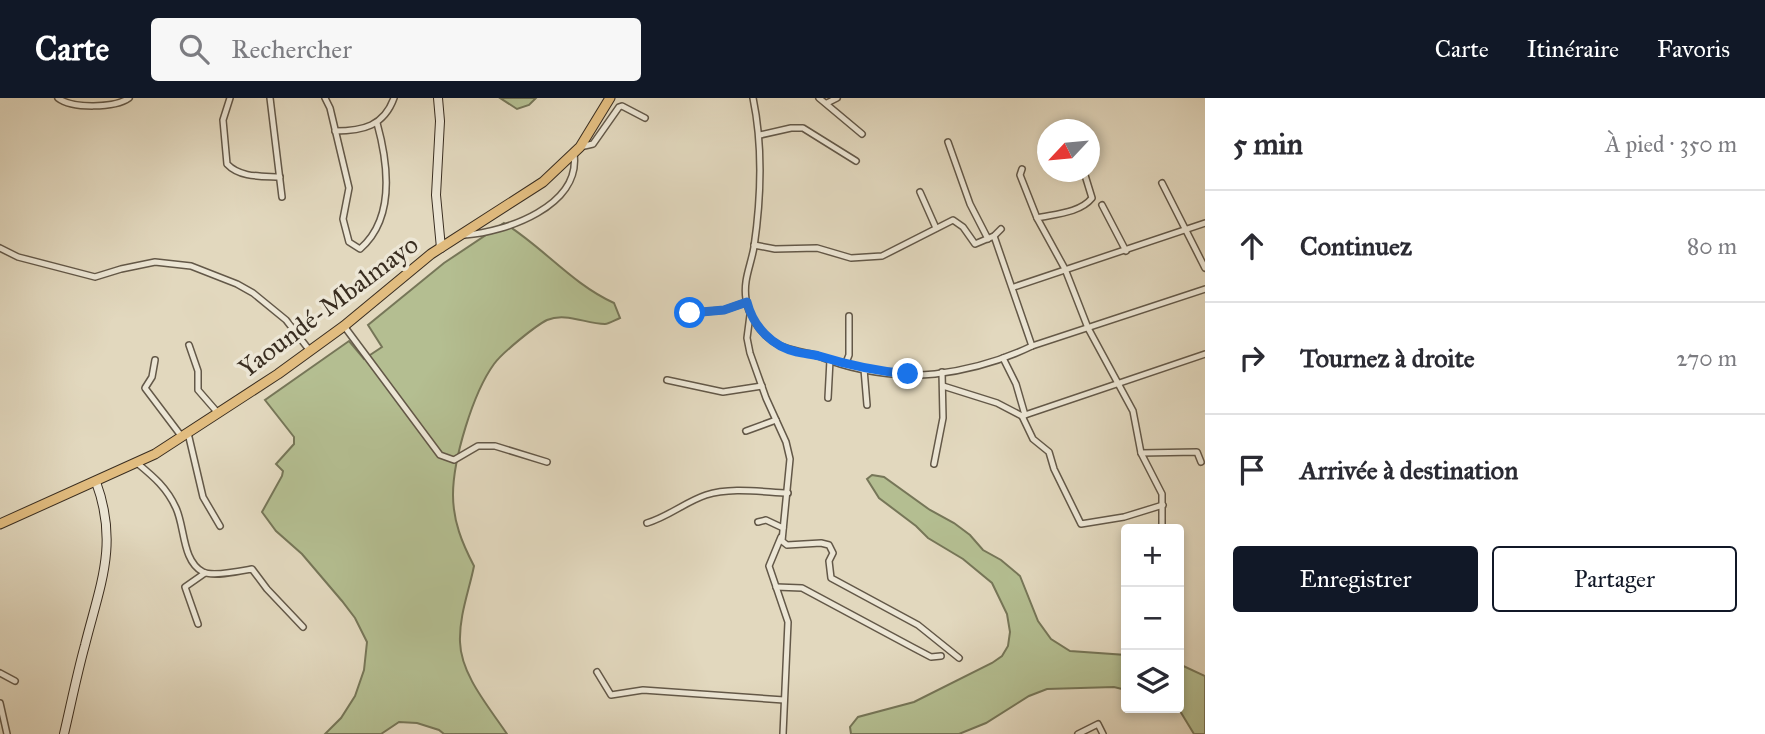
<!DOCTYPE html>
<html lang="fr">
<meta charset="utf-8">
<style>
body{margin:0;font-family:"IM FELL Great Primer",serif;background:#f7f7f7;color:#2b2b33}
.controls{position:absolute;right:21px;bottom:21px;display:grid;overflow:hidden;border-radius:7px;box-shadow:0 4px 10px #0003}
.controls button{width:63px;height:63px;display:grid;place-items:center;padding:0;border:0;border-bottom:2px solid #e1e1e2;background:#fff;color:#2b2b33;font:35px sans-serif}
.compass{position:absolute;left:1037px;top:21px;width:63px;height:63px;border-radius:50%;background:#fff;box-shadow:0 4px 10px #0003;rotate:244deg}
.stop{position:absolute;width:21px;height:21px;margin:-16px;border:5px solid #1a73e8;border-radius:50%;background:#fff}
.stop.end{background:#1a73e8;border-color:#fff;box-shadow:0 2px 7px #0008}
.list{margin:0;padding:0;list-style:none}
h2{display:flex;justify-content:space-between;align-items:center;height:91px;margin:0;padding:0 28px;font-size:30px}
h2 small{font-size:23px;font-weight:400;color:#7c7c81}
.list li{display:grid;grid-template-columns:46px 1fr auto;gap:21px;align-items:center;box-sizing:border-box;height:112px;padding:0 28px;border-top:2px solid #e1e1e2}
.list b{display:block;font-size:26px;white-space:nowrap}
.list em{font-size:23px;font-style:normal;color:#7c7c81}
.actions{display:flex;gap:14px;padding:21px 28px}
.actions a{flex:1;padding:16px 0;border:2px solid #111827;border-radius:7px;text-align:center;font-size:24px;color:#111827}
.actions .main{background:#111827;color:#fff}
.icon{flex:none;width:38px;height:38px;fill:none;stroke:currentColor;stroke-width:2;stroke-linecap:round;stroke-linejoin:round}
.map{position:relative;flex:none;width:1205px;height:636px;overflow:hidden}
header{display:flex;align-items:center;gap:42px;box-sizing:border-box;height:98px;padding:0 35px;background:#111827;color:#fff}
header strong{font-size:33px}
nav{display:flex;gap:38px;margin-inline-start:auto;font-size:24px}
.search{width:490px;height:63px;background:#f7f7f7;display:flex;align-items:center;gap:18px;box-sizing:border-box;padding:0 24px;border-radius:7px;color:#7c7c81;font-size:26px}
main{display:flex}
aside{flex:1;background:#fff}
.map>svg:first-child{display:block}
.green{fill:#b4be91;stroke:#767658;stroke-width:2}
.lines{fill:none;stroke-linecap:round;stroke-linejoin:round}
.minor-casing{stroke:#635848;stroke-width:8}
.secondary-casing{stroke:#392d20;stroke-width:10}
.trunk-casing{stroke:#392d20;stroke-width:11}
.minor{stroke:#ece6d5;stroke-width:5}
.secondary{stroke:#ece6d5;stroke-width:8}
.trunk{stroke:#e1bc7f;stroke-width:9}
.route{stroke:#1a73e8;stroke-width:9}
.labels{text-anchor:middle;stroke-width:7;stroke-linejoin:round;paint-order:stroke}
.street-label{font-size:26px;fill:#392d20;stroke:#ece6d5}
</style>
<header>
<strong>Carte</strong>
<div class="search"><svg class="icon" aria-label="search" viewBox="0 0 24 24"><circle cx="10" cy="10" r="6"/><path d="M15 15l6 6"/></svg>Rechercher</div>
<nav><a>Carte</a><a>Itinéraire</a><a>Favoris</a></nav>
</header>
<main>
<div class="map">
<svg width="1205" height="636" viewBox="0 0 1205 636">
<rect width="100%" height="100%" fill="#e2d8be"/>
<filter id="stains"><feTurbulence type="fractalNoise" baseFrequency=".00286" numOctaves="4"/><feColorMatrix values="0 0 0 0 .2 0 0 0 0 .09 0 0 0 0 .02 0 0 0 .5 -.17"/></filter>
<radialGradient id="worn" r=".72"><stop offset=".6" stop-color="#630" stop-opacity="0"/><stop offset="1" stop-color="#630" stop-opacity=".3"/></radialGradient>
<g class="green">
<polygon points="500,0 536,0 529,7 517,11"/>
<path d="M504,125C543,149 572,186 614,205L620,220C615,222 609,226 605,226C586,226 566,214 547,222C535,228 502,255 494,266C473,295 453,361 453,397C453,423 462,445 474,468C469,493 459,518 460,544C461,577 489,609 507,636H444L439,632L417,625L399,624L381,636H325L341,620L355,598L364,572L367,544L355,520L342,503L302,456L276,433L262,414L282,378L283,373L276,366L294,346V339L265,302L349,243L364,261L382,249L368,227L444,165Z"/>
<polygon points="872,377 884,379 930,412 954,425 970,437 983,452 1001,462 1020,478 1038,523 1051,541 1070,553 1126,557 1126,592 1114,589 1047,591 1029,598 986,625 959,636 851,636 850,629 858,619 914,604 992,565 1002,558 1008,548 1010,534 1007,516 992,485 963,461 928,440 916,428 879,400 867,381"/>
<polygon points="1179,566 1205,578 1205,636 1194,636 1180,613 1175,610 1179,610"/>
</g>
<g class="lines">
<defs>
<g id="minor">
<path d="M58,0C72,11 115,10 129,0"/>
<path d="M230,0L223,22L227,66C240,80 262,78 280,79"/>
<polyline points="270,0 282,99"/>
<path d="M325,0L330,10L349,90L343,121L349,144L360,151C396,120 388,65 377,25"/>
<path d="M753,0C763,48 761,101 754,149C751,167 743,182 746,201C748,216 758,232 770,241C783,252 799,253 815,257C823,259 831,263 840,266C869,275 905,279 935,276C968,272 1003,262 1032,248L1205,191"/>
<polyline points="819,0 862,36"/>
<polyline points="827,5 837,0"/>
<path d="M335,33C363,33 384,28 394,0"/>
<polyline points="760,37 791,30 803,30 856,63"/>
<polyline points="948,44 970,106 988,141"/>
<polyline points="580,49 593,46 619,9 622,8 645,20"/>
<polyline points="1022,71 1020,77 1037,120"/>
<path d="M1084,74L1092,100C1080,115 1055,116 1037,120L1065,171L1088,230L1133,313L1141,355L1162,396V429"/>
<polyline points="1162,85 1205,170"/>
<polyline points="920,94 936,130"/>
<polyline points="1102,107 1126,153"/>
<path d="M465,137C506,134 581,108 574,56"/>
<polyline points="994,138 1032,248"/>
<polyline points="754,147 775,151 817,150 851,160 882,158 953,122 963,129 975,146 994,138 1001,131"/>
<polyline points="0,150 18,159 95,179 121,171 155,164 191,168 237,186 253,195 286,222 310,253"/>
<polyline points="1014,189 1205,125"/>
<polyline points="690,215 724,212 747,204"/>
<polyline points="750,217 747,240 750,255 766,300 786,344 790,361 782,443 787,447 821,445 829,447 833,455 829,463 831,480 918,527 959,560"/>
<polyline points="344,228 440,357 454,362 478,348 495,348 547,364"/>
<polyline points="189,247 198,273 198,292 218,315"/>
<polyline points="1003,260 1016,286 1025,317"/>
<polyline points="155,262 152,279 145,290 182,339"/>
<polyline points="845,267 849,257 849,218"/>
<polyline points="864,271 867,307"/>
<polyline points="667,282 723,294 762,288"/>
<polyline points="943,288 997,305 1022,318 1205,256"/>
<polyline points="828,300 830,262"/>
<polyline points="1022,318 1033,341 1049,354 1054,371 1081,426 1124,419 1163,407"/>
<polyline points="746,333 776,322"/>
<polyline points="188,335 203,399 220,428"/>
<polyline points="1141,355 1197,354 1201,364"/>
<path d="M137,365C154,379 167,390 176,410C185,429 182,463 203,474C213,479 241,473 252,471L267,491L303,529"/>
<polyline points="934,366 943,320 942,274"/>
<polyline points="758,424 766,422 783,430"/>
<path d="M647,425C668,419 685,404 706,397C731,389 762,394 788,395"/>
<polyline points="781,439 769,468 788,524 783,636"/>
<polyline points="776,489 802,490 912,549 931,559 941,558"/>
<polyline points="198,526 185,489 205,475"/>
<polyline points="597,574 611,597 643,592 784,602"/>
<polyline points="0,575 15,583"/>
<polyline points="0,605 7,636"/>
<polyline points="1078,636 1098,626 1103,636"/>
</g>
<g id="secondary">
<polyline points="438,0 440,23 436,97 441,150"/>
<path d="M64,636C71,606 77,576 85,547C100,487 119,446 96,384"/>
</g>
<polyline id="trunk" points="0,426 155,356 278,276 344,228 431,156 543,84 580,49 610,0"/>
</defs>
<use href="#minor" class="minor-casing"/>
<use href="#secondary" class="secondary-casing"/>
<use href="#trunk" class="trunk-casing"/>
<use href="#minor" class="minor"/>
<use href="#secondary" class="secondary"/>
<use href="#trunk" class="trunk"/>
</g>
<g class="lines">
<path class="route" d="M690,215L724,212L747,204C753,228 772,249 797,254C804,256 812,256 819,258C848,267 877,273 908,276"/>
</g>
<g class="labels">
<g class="street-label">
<text transform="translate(328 208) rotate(-37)" y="9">Yaoundé-Mbalmayo</text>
</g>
</g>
<rect width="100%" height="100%" filter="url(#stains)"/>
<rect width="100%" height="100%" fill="url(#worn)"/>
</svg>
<div class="controls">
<button>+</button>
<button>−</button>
<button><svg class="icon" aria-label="layers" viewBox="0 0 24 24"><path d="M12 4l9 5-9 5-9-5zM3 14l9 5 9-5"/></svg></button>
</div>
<svg class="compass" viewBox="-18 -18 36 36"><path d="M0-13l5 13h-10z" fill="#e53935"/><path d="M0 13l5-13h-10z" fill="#7c7c81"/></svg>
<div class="stop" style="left:690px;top:215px"></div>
<div class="stop end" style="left:908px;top:276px"></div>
</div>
<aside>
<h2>5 min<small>À pied · 350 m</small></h2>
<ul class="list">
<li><svg class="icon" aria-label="ahead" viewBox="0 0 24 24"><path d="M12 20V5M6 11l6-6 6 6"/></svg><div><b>Continuez</b></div><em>80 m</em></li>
<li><svg class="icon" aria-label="right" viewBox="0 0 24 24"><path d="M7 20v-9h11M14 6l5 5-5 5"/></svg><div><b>Tournez à droite</b></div><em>270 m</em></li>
<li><svg class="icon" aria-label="arrive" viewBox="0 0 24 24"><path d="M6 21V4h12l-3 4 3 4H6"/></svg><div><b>Arrivée à destination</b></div></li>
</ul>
<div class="actions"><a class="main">Enregistrer</a><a>Partager</a></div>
</aside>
</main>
